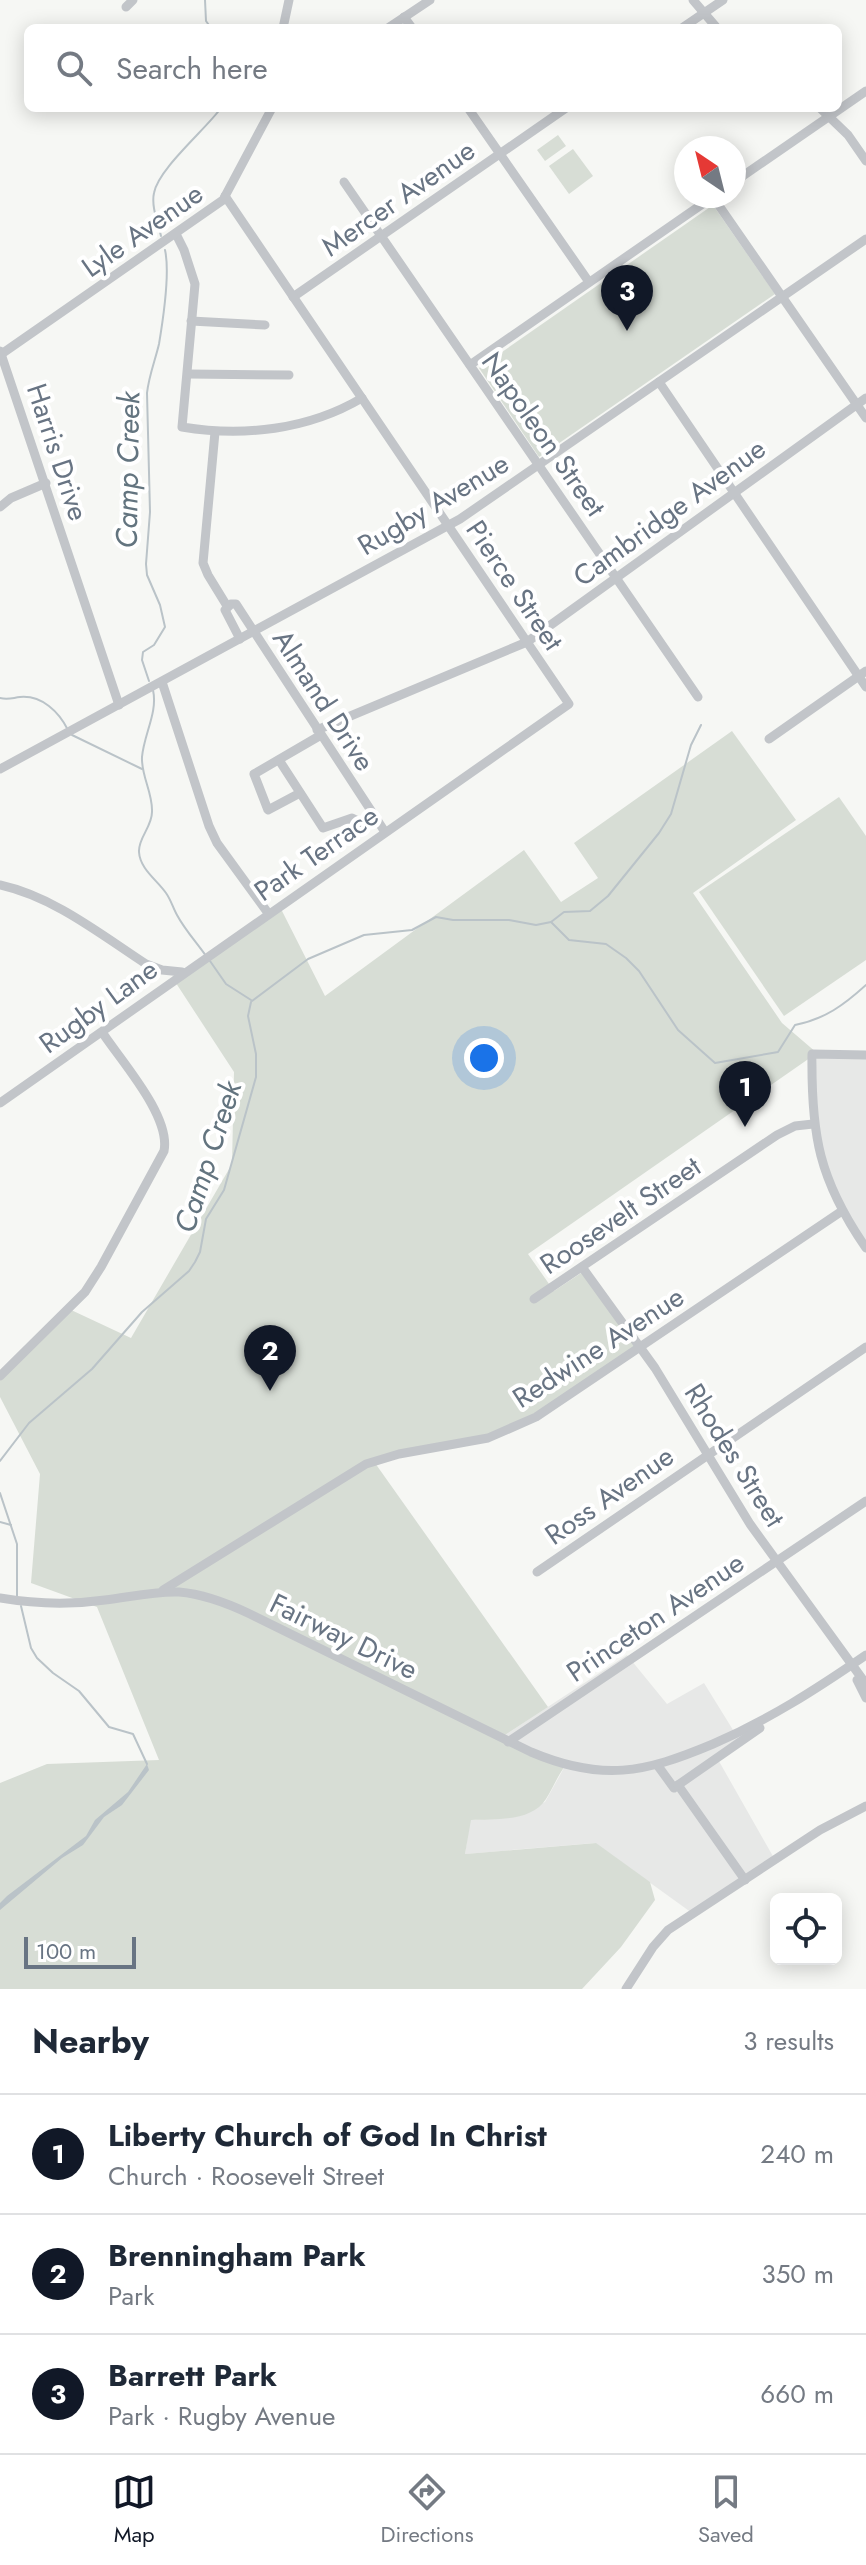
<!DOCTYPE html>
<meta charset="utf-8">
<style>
body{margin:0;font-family:Jost,sans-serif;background:#f6f6f7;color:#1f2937}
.controls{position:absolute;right:24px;bottom:24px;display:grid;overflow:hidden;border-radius:12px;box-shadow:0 4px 20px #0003}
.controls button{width:72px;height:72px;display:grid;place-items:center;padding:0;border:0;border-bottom:2px solid #e0e1e3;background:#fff;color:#1f2937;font:40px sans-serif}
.compass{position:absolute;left:674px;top:136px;width:72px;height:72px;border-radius:50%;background:#fff;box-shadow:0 4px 20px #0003;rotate:325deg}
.scale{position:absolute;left:24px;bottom:20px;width:112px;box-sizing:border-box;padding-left:8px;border:4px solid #687483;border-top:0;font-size:22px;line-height:28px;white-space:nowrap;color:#687483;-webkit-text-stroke:6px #fff;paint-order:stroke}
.you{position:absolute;left:484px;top:1058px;width:28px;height:28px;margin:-20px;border:6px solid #fff;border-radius:50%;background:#1a73e8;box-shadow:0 0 0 12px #1a73e833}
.badge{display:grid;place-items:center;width:52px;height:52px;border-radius:50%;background:#111827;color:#fff;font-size:26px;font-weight:700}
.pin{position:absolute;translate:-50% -66px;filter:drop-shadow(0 2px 4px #0008)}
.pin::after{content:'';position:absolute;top:42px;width:28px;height:24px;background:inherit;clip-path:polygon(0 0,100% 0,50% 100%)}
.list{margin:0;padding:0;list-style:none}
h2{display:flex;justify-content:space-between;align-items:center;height:104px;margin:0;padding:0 32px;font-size:34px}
h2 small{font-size:26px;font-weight:400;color:#747a83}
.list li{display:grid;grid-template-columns:52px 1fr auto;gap:24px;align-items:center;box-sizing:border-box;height:120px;padding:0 32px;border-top:2px solid #e0e1e3}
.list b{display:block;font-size:30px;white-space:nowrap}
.list p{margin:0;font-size:26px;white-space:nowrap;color:#747a83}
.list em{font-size:26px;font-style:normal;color:#747a83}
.icon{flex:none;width:44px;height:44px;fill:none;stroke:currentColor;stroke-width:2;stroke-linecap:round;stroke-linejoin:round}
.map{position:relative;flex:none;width:866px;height:1989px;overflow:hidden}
.search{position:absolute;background:#fff;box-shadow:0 4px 20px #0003;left:24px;right:24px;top:24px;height:88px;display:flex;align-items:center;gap:20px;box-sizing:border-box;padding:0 28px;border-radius:12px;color:#747a83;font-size:30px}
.sheet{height:464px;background:#fff}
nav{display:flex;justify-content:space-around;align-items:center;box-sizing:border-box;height:112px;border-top:2px solid #e0e1e3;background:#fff;font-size:22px;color:#747a83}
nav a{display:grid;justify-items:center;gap:4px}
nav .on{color:#111827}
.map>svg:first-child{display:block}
.built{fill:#e7e8e7}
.green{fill:#d7ddd5}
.water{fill:#bac3c8}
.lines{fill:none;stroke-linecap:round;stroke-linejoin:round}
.stream{stroke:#bac3c8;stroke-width:2}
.minor{stroke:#c2c5c9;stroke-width:9}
.labels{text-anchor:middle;stroke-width:8;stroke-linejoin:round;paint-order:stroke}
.street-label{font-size:28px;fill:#687483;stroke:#fff}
.water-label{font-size:30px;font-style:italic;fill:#63747f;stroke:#fff}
</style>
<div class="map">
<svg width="866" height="1989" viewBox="0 0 866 1989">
<rect width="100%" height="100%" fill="#f6f7f4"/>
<g class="built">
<polygon points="817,1053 866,1053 866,1243 832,1188 813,1103"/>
<polygon points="627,1655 667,1704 704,1683 738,1738 716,1756 774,1858 692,1913 595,1843 465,1854 470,1820 511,1817 545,1802 565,1766 505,1735"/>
</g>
<g class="green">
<polygon points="558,135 566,146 545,161 537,150"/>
<polygon points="573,149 593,176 569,194 549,166"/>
<polygon points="713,205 775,294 539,457 479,368"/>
<path d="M732,731L796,820L693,893L782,1023L817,1053L528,1254L554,1291L584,1271L639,1350L535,1415L491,1434L375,1463L548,1707L505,1735L565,1766C557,1777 553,1788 546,1799C532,1822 494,1819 471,1820L465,1854L596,1843L650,1882L655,1900L621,1947L582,1989H0V1783L47,1764L159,1760L97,1607L31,1583L40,1474L0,1397V1372L69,1309L131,1338L232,1164L234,1072L172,977L280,907L325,996L524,850L561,902L598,878L574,843Z"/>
<polygon points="839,797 866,836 866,960 784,1016 699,892"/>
</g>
<polygon class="water" points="147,1764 149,1770 122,1805 104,1817 83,1845 62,1858 0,1910 0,1903 7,1896 86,1836 95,1820 128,1792"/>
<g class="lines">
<g class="stream">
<polyline points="205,0 206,21 211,28"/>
<path d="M161,236C158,223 151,206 154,193C158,169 206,129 221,108"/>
<path d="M149,681L142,660L143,652L154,645L165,627L160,605L147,575L146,564L150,512L147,393C149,375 155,361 159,344C163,320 170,272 165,250"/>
<path d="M153,690C158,712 144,734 142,757C141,776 153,793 152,812C152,827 138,838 139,852C140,869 157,880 166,893C171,900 173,908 177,915C185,930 197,943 206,956"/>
<path d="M0,698C8,700 12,698 20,697C42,695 59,712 68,730"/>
<polyline points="72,735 142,769"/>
<path d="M551,922L569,940L606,944L626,958L639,971L678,1030L715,1063L778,1052L795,1025C825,1019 844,1005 866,985"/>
<polyline points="210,961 226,984 251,1000"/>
<polyline points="252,1001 308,959 364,935 412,930 436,917 453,920 509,920 536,925 551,922 564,912 590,911 608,896 659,833 671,814 691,745 701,725"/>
<polyline points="0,1461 29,1423 92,1369 142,1312 189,1271 195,1262 200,1252 206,1219 224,1190 256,1077 256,1054 248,1016 251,1002"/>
<polyline points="0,1493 17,1544 17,1596"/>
<polyline points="0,1522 11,1525"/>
<polyline points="21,1606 31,1648 37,1658 53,1673 79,1691 109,1727 133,1734 147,1764"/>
</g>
<g class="minor">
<polyline points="693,0 717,28"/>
<polyline points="126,7 133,0"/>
<polyline points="404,17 412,28"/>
<polyline points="283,28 289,0"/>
<polyline points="388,28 430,0"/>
<polyline points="682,28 723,0"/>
<polyline points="468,108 589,282"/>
<polyline points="820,108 848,135 866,161"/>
<polyline points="344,182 698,697"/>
<polyline points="734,182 866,91"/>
<polyline points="713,197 866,418"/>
<path d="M176,234L184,250L195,284L182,427C243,437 308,430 362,398"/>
<polyline points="293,297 566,108"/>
<polyline points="191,321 265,325"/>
<polyline points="0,351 119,705"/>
<polyline points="0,355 223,200 272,108"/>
<polyline points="470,365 714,196"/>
<polyline points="188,374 289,375"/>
<polyline points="659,382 866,687"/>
<polyline points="215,432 203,563 208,575 227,606"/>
<polyline points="0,507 11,498 46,483"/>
<polyline points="240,639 225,610 231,604 236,604 385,832"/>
<polyline points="162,682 209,826 217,843 268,913"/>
<polyline points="317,730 527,642 866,398"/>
<polyline points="769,739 866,671"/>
<polyline points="279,760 323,828 352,818 356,820 359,833"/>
<polyline points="0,769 460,519 866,239"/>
<polyline points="300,793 268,810 254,774 321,735"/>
<path d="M0,885C54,897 100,934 146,964L162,970L182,972"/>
<path d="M866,1055L812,1054C811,1135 819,1180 866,1248"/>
<polyline points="0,1103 569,704 225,196"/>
<polyline points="582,1267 655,1368 750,1524 866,1684"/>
<polyline points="534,1299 777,1135 795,1126 813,1124"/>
<path d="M0,1376L85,1292L101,1267L164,1151C171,1116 121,1061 102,1032"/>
<polyline points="537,1572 866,1347"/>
<polyline points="163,1590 366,1464 399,1454 488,1438 536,1417 842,1211"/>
<path d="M0,1598C35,1604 70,1605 105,1600C130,1597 154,1591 179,1592C204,1594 227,1603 250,1614L531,1752C602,1782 644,1773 713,1744C770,1719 815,1690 866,1655"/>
<polyline points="857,1680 866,1698"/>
<polyline points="508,1742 866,1501"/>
<polyline points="658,1766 674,1788 678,1785 745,1880"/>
<polyline points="678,1785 760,1728"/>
<polyline points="626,1989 653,1947 668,1930 820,1830 866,1806"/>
</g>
</g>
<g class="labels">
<g class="street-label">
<text transform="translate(398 198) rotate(-35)" y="10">Mercer Avenue</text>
<text transform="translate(142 230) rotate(-35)" y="10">Lyle Avenue</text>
<text transform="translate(544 434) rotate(55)" y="10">Napoleon Street</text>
<text transform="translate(58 452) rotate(72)" y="10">Harris Drive</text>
<text transform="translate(433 504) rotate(-31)" y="10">Rugby Avenue</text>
<text transform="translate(669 512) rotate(-36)" y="10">Cambridge Avenue</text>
<text transform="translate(515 585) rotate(56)" y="10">Pierce Street</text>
<text transform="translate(324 700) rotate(57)" y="10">Almand Drive</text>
<text transform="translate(316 853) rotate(-35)" y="10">Park Terrace</text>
<text transform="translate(98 1006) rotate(-36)" y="10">Rugby Lane</text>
<text transform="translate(620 1215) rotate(-34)" y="10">Roosevelt Street</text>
<text transform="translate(598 1347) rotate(-33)" y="10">Redwine Avenue</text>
<text transform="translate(735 1455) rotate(58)" y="10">Rhodes Street</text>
<text transform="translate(609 1495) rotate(-35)" y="10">Ross Avenue</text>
<text transform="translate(655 1617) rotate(-34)" y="10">Princeton Avenue</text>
<text transform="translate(344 1636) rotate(26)" y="10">Fairway Drive</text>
</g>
<g class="water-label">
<text transform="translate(128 470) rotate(-89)" y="10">Camp Creek</text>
<text transform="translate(208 1157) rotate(-72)" y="10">Camp Creek</text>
</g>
</g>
</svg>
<div class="controls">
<button><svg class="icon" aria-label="locate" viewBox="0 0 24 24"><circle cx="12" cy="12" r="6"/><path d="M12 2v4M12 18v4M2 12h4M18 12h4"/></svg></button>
</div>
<svg class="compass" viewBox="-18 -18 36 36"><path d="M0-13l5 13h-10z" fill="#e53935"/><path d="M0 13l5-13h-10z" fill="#747a83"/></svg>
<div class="scale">100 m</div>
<div class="you"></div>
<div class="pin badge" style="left:745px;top:1127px">1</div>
<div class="pin badge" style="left:270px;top:1391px">2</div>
<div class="pin badge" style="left:627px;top:331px">3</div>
<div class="search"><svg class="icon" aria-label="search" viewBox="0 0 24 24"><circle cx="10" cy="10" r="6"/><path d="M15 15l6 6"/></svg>Search here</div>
</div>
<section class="sheet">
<h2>Nearby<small>3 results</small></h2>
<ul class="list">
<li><span class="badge">1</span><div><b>Liberty Church of God In Christ</b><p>Church · Roosevelt Street</p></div><em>240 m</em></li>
<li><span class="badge">2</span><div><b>Brenningham Park</b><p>Park</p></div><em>350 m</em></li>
<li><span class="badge">3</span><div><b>Barrett Park</b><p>Park · Rugby Avenue</p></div><em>660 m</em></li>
</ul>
</section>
<nav>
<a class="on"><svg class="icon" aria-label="map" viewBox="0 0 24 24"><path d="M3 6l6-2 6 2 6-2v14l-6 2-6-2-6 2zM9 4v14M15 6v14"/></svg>Map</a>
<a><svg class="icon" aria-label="directions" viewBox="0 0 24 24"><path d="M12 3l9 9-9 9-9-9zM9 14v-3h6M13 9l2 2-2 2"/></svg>Directions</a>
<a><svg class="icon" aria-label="saved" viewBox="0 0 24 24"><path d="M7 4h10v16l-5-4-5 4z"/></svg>Saved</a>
</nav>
